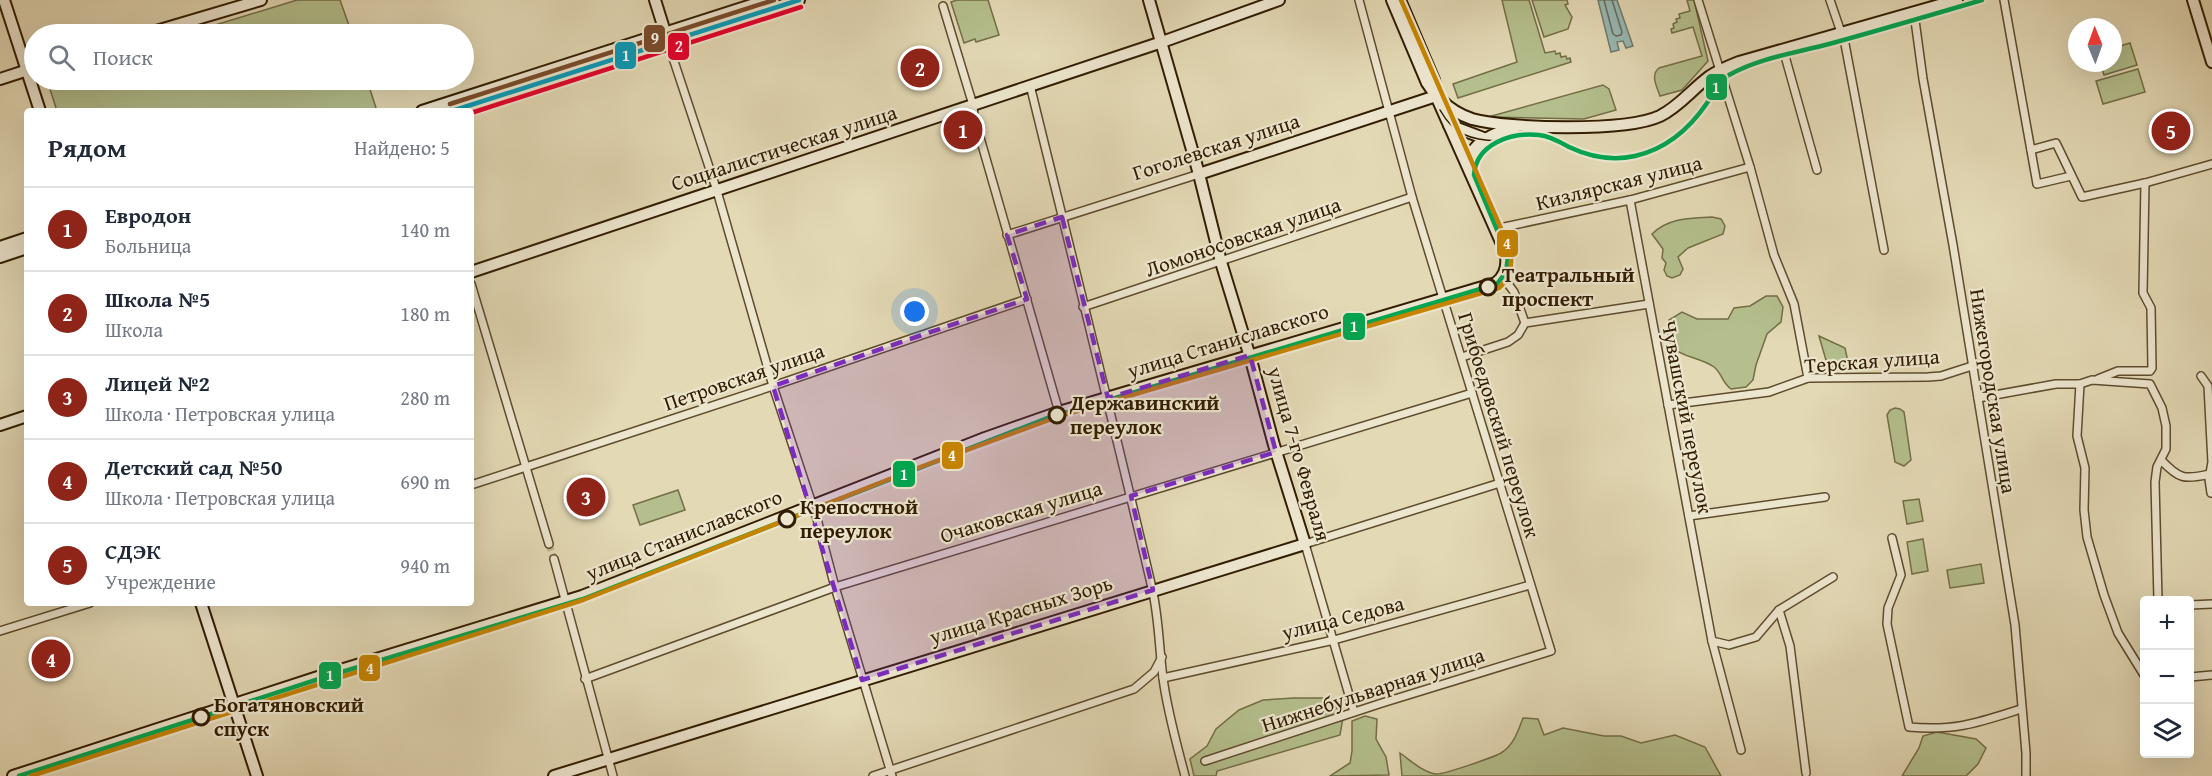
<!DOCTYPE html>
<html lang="ru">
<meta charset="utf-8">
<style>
body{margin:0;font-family:"Gentium Book Plus",serif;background:#f2f2f3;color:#1f2937}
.controls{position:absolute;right:18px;bottom:18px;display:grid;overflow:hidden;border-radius:6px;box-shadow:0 6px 24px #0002}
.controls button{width:54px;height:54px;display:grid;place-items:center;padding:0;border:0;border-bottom:2px solid #e0e1e3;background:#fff;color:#1f2937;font:30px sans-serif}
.compass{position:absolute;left:2068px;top:18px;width:54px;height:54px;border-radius:50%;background:#fff;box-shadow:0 6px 24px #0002;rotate:359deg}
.you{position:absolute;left:915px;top:312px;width:21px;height:21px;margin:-15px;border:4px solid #fff;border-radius:50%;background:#1a73e8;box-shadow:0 0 0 9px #1a73e833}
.badge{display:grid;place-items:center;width:39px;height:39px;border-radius:50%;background:#8f2418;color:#fff;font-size:20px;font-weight:700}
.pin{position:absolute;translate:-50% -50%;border:3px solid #fff;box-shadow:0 2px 6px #0006}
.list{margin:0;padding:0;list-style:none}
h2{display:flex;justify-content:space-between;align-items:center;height:78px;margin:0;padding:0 24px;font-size:26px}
h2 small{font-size:20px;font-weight:400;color:#747a83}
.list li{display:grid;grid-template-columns:39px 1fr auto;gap:18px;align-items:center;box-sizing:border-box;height:84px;padding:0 24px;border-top:2px solid #e0e1e3}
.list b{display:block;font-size:22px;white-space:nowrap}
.list p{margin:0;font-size:20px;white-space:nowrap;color:#747a83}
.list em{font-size:20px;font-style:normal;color:#747a83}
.icon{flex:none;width:33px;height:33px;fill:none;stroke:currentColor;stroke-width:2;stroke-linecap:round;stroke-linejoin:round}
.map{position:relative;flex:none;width:2212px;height:776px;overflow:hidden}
.search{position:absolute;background:#fff;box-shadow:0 6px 24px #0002;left:24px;top:24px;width:450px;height:66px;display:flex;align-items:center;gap:15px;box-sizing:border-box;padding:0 21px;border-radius:33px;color:#747a83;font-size:22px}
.panel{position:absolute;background:#fff;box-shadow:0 6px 24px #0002;left:24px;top:108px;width:450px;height:498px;border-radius:6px}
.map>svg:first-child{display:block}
.green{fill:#b4bf8d;stroke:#736e47;stroke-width:1.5}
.water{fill:#97b9b5;stroke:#6f7b6d;stroke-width:1.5}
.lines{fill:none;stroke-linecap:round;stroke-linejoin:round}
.shore{stroke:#646b5b;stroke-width:1.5}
.street-tunnel{stroke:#c0b391;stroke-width:7;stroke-dasharray:7 3.5;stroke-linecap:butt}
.street-casing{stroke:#5e4c2e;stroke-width:10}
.secondary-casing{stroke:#321d01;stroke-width:14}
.street{stroke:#ede6cf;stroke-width:7}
.secondary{stroke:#ede6cf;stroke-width:10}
.tram{stroke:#321d01;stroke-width:1.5}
.bus-1-casing{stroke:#ede6cf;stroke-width:9}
.bus-2-casing{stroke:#ede6cf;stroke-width:9}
.bus-3-casing{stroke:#ede6cf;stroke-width:9}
.bus-1{stroke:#059bba;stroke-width:4.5}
.bus-2{stroke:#e4002b;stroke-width:4.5}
.bus-3{stroke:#7a4b2a;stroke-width:4.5}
.tram-1-casing{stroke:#ede6cf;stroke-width:9}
.tram-2-casing{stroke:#ede6cf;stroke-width:9}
.tram-1{stroke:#00a651;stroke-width:4.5}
.tram-2{stroke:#c68400;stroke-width:4.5}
.marked{fill:#7b2cbf;fill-opacity:0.2;stroke:#7b2cbf;stroke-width:4.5;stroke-dasharray:12 8;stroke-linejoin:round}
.stop-dot{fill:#ede6cf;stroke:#321d01;stroke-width:3}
.labels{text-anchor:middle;stroke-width:4.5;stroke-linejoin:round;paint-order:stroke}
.street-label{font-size:21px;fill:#321d01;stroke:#ede6cf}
.stop-label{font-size:21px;font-weight:bold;fill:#321d01;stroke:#ede6cf;text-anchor:start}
.line-badge{stroke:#ede6cf;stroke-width:2}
.badge-label{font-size:16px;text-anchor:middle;font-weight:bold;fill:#fff}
</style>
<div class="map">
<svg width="2212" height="776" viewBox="0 0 2212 776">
<rect width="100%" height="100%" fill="#e3d9b5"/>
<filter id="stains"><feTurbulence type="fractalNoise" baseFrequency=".00333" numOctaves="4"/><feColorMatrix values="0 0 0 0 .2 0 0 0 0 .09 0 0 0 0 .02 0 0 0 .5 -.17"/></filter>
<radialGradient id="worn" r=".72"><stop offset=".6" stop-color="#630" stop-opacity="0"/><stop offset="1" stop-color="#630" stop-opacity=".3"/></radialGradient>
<g class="green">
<polygon points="297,0 340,0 352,34 186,34"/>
<polygon points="957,0 988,0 999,35 976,42 975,39 964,43 951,2"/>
<polygon points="1502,0 1529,0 1545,53 1555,51 1556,54 1560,53 1561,57 1566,56 1567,59 1570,58 1571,62 1458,98 1453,84 1517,62"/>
<polygon points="1532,0 1567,0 1568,4 1565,5 1572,17 1568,29 1544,37"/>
<path d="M1687,0H1694L1708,61L1682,90L1660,96C1657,87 1650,75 1659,68L1702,56L1693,27L1672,33L1671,29L1674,28L1673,24L1677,22L1676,19L1680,18L1679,14L1690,11Z"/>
<polygon points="2130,43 2137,65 2104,75 2100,63 2113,63 2113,48"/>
<polygon points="2138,69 2145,92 2103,104 2096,81"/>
<polygon points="47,80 367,80 377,111 57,111"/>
<polygon points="1603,85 1609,89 1616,110 1584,119 1488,117"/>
<path d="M1712,217L1721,219L1725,226L1723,234L1688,248L1678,257L1683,269L1680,275L1672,278L1667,276L1664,270L1666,263L1662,258L1663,249L1652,234C1668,218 1690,218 1712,217Z"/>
<path d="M1766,296H1777L1783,307L1781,322L1767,334L1756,365L1753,380L1746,387L1731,389C1722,383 1722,373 1714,367C1692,352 1661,360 1669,320L1682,312L1697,319H1728L1734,308L1750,306Z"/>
<polygon points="1819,336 1845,348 1849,366 1828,367"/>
<polygon points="1895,408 1900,409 1904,412 1911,460 1904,466 1895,462 1887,415 1890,410"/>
<polygon points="678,490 685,510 640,525 633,505"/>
<polygon points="1919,499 1923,521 1907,524 1903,501"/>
<polygon points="1923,539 1928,571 1912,574 1907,542"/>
<polygon points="1981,564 1984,583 1950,588 1947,570"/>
<polygon points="1294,698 1331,698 1343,718 1340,735 1217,771 1216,776 1194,776 1190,759 1207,746 1216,729 1239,710 1263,700"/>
<polygon points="1365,716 1377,719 1376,739 1386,757 1389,775 1330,776 1350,763 1352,751 1352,721"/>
<path d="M1523,718L1538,719L1544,735L1563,728L1604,736H1621L1641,743L1675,735L1705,747L1721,776H1402L1400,753C1410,760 1424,773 1436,774C1443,775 1494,757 1501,753C1514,745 1518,731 1523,718Z"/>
<polygon points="1937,732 1976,739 1986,748 1978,764 1966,776 1902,776 1919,748 1923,736"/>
</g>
<polygon class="water" points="1598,0 1617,0 1633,46 1626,48 1623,41 1617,42 1619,50 1611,52"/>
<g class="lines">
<polyline class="shore" points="1604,0 1613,34 1616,36 1621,35 1622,32 1612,0"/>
<polyline class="street-tunnel" points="549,544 554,559"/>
<defs>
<g id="street">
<polyline points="1698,0 1750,167 1774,255 1794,304 1808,378"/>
<polyline points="1830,0 1845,44 1884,250"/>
<polyline points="2004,0 2037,184 2071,176"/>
<polyline points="943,6 973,105 974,117 1059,412"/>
<polyline points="1914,13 1923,79 1953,245 2015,625 2026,753 2026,776"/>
<polyline points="667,40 717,191 773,386 817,519 835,587 892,776"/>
<polyline points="1783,49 1817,170"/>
<path d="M1030,85C1071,253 1113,420 1152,588C1159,618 1159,648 1163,678C1167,710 1177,745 1185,776"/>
<polyline points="2031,150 2056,143 2082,197 2145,183 2212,164"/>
<polyline points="1630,200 1712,641 1741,750"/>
<polyline points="1495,229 1630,200 1750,167"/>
<polyline points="1007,235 1199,174"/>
<polyline points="1503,277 1514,292 1525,323"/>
<polyline points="471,284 549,544"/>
<polyline points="1083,307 1412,197"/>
<polyline points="1462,357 1508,342 1518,335 1525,323 1649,304"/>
<polyline points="2201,376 2208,386 2212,462 2209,479 2211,493"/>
<polyline points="2098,379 2118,371 2150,371 2152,368 2151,308 2143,293 2145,183"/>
<polyline points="2080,384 2077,436 2085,468 2084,510 2087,537 2104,595 2118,633 2144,675"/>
<polyline points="1978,398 2056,384 2080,384 2092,380 2150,384 2162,408 2166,426 2166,449 2157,467 2155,482 2158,600"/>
<polyline points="1668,405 1769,392 1808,378 1928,377 1941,376 1972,366"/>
<path d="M2161,460C2179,479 2184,480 2210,474"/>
<polyline points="471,485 773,386 1027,299"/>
<polyline points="1689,516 1825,497"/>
<path d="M1892,538L1901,575L1888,608L1887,624L1909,727C1956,731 1977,723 2021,709"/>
<polyline points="554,559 613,776"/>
<polyline points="2190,605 2212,604"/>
<polyline points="1779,610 1790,646 1806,773"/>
<polyline points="0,631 90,603"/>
<polyline points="1712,641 1729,645 1756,637 1779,610 1833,577"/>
<polyline points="2190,677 2212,675"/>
<polyline points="1163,678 1334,640 1530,585"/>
<polyline points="585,679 835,587 1472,393"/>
<polyline points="1354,712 1305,544 1500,483"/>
<polyline points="1205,761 1382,703 1551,651 1412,197 1359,0"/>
<polyline points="873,776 1134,689 1154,672 1162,657"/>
</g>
<g id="secondary">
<polyline points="4,0 40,111"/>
<polyline points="655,0 665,32"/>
<polyline points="1400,0 1434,80 1436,93"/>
<polyline points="2193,0 2212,62"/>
<polyline points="146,34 261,0"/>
<polyline points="0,79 34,68"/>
<path d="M1441,100C1450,109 1460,115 1472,119C1509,129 1626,132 1660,116C1680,106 1692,89 1710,76C1719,70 1729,66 1739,62L1957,0"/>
<polyline points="422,111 767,0"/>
<polyline points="452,111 799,0"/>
<polyline points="1449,125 1486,139"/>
<path d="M1467,164C1472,142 1495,132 1515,128"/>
<polyline points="1199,174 1436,96"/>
<polyline points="0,247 27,238"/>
<polyline points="0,257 27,248"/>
<polyline points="471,272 1162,42 1279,0"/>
<polyline points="0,425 27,416"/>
<polyline points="201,603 257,776"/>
<path d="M13,776L321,676L582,596L985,438L1059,412L1496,283C1506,275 1508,263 1505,251L1436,96L1427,83L1392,0"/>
<polyline points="554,776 1305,544 1274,445 1251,360 1221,262 1199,174 1149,0"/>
</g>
</defs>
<use href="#street" class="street-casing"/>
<use href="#secondary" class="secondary-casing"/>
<use href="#street" class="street"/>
<use href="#secondary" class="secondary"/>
<path class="tram" d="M1440,110C1454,135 1471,140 1498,141"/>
<defs>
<polyline id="bus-1" points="452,111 799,0"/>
<polyline id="bus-2" points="471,113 801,7"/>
<polyline id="bus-3" points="450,104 774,0"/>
</defs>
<use href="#bus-1" class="bus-1-casing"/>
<use href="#bus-2" class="bus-2-casing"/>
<use href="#bus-3" class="bus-3-casing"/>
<use href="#bus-1" class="bus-1"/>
<use href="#bus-2" class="bus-2"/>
<use href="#bus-3" class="bus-3"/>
<defs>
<path id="tram-1" d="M19,776L322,678L583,599L1045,419L1497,284L1506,272L1508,256L1474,175C1476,144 1511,132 1539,135C1550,136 1560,142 1569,147C1590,157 1612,161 1635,156C1666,149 1690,128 1707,103C1714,93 1717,81 1729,75C1759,58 1795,53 1829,44C1880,30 1931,15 1982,0"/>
<path id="tram-2" d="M31,776L583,600L915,469L1060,416L1499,288C1511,277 1513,264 1510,249L1401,0"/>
</defs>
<use href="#tram-1" class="tram-1-casing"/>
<use href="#tram-2" class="tram-2-casing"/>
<use href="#tram-1" class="tram-1"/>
<use href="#tram-2" class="tram-2"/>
</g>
<path class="marked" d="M1062,217L1108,398L1250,355L1276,452L1131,496L1153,590L862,680L773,386L1027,299L1007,235Z"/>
<g class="stop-dot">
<circle cx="1488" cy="287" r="8"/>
<circle cx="1057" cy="415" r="8"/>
<circle cx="787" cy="519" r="8"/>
<circle cx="201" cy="717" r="8"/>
</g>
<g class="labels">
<g class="street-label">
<text transform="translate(1216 147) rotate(-18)" y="7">Гоголевская улица</text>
<text transform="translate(784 148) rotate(-18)" y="7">Социалистическая улица</text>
<text transform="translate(1619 183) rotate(-14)" y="7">Кизлярская улица</text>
<text transform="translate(1243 237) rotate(-19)" y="7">Ломоносовская улица</text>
<text transform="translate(1228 341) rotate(-17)" y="7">улица Станиславского</text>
<text transform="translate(1872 361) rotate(-4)" y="7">Терская улица</text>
<text transform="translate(744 377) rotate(-19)" y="7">Петровская улица</text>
<text transform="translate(1993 391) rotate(81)" y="7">Нижегородская улица</text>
<text transform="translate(1687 417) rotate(79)" y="7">Чувашский переулок</text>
<text transform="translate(1499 425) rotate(73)" y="7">Грибоедовский переулок</text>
<text transform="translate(1299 454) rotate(74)" y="7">улица 7-го Февраля</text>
<text transform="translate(1021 512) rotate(-17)" y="7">Очаковская улица</text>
<text transform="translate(684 535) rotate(-22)" y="7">улица Станиславского</text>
<text transform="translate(1021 610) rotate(-17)" y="7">улица Красных Зорь</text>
<text transform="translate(1343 618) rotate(-14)" y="7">улица Седова</text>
<text transform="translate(1373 690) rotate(-18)" y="7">Нижнебульварная улица</text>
</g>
<g class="stop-label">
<text x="1502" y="282">Театральный<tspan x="1502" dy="24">проспект</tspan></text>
<text x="1070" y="410">Державинский<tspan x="1070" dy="24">переулок</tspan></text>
<text x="800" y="514">Крепостной<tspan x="800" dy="24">переулок</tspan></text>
<text x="214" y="712">Богатяновский<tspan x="214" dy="24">спуск</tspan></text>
</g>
</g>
<g class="line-badge">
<rect x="643" y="24" width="23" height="29" rx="6" fill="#7a4b2a"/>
<rect x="667" y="32" width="23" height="29" rx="6" fill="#e4002b"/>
<rect x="614" y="41" width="23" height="29" rx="6" fill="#059bba"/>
<rect x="1705" y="73" width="23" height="28" rx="6" fill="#00a651"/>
<rect x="1496" y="229" width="23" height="29" rx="6" fill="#c68400"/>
<rect x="1342" y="312" width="24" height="29" rx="6" fill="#00a651"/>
<rect x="941" y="441" width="23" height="29" rx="6" fill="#c68400"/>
<rect x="892" y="460" width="24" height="28" rx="6" fill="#00a651"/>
<rect x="358" y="654" width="23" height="28" rx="6" fill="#c68400"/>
<rect x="318" y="661" width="24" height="29" rx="6" fill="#00a651"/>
</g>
<g class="badge-label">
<text x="655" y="44">9</text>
<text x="679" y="52">2</text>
<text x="626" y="61">1</text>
<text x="1716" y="93">1</text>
<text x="1507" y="249">4</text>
<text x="1354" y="332">1</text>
<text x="952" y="461">4</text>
<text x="904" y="480">1</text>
<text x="370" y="674">4</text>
<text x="330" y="681">1</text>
</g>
<rect width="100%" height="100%" filter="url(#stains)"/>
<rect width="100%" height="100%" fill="url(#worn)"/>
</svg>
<div class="controls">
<button>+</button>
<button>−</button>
<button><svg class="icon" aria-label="layers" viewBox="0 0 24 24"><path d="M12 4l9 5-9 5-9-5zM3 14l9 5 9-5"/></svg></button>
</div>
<svg class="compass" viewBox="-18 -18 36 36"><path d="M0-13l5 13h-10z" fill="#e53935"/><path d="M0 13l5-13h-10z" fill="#747a83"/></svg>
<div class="you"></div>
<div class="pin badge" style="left:963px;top:130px">1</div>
<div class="pin badge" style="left:920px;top:68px">2</div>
<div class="pin badge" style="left:586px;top:497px">3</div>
<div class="pin badge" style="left:51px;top:659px">4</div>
<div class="pin badge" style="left:2171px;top:131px">5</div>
<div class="search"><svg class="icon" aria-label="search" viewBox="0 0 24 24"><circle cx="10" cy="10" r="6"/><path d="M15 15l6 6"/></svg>Поиск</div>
<section class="panel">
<h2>Рядом<small>Найдено: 5</small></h2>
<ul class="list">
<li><span class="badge">1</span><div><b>Евродон</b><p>Больница</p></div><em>140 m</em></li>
<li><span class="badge">2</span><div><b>Школа №5</b><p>Школа</p></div><em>180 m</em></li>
<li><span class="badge">3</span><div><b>Лицей №2</b><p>Школа · Петровская улица</p></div><em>280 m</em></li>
<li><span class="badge">4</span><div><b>Детский сад №50</b><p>Школа · Петровская улица</p></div><em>690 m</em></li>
<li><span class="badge">5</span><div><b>СДЭК</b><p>Учреждение</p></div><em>940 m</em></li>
</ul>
</section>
</div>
